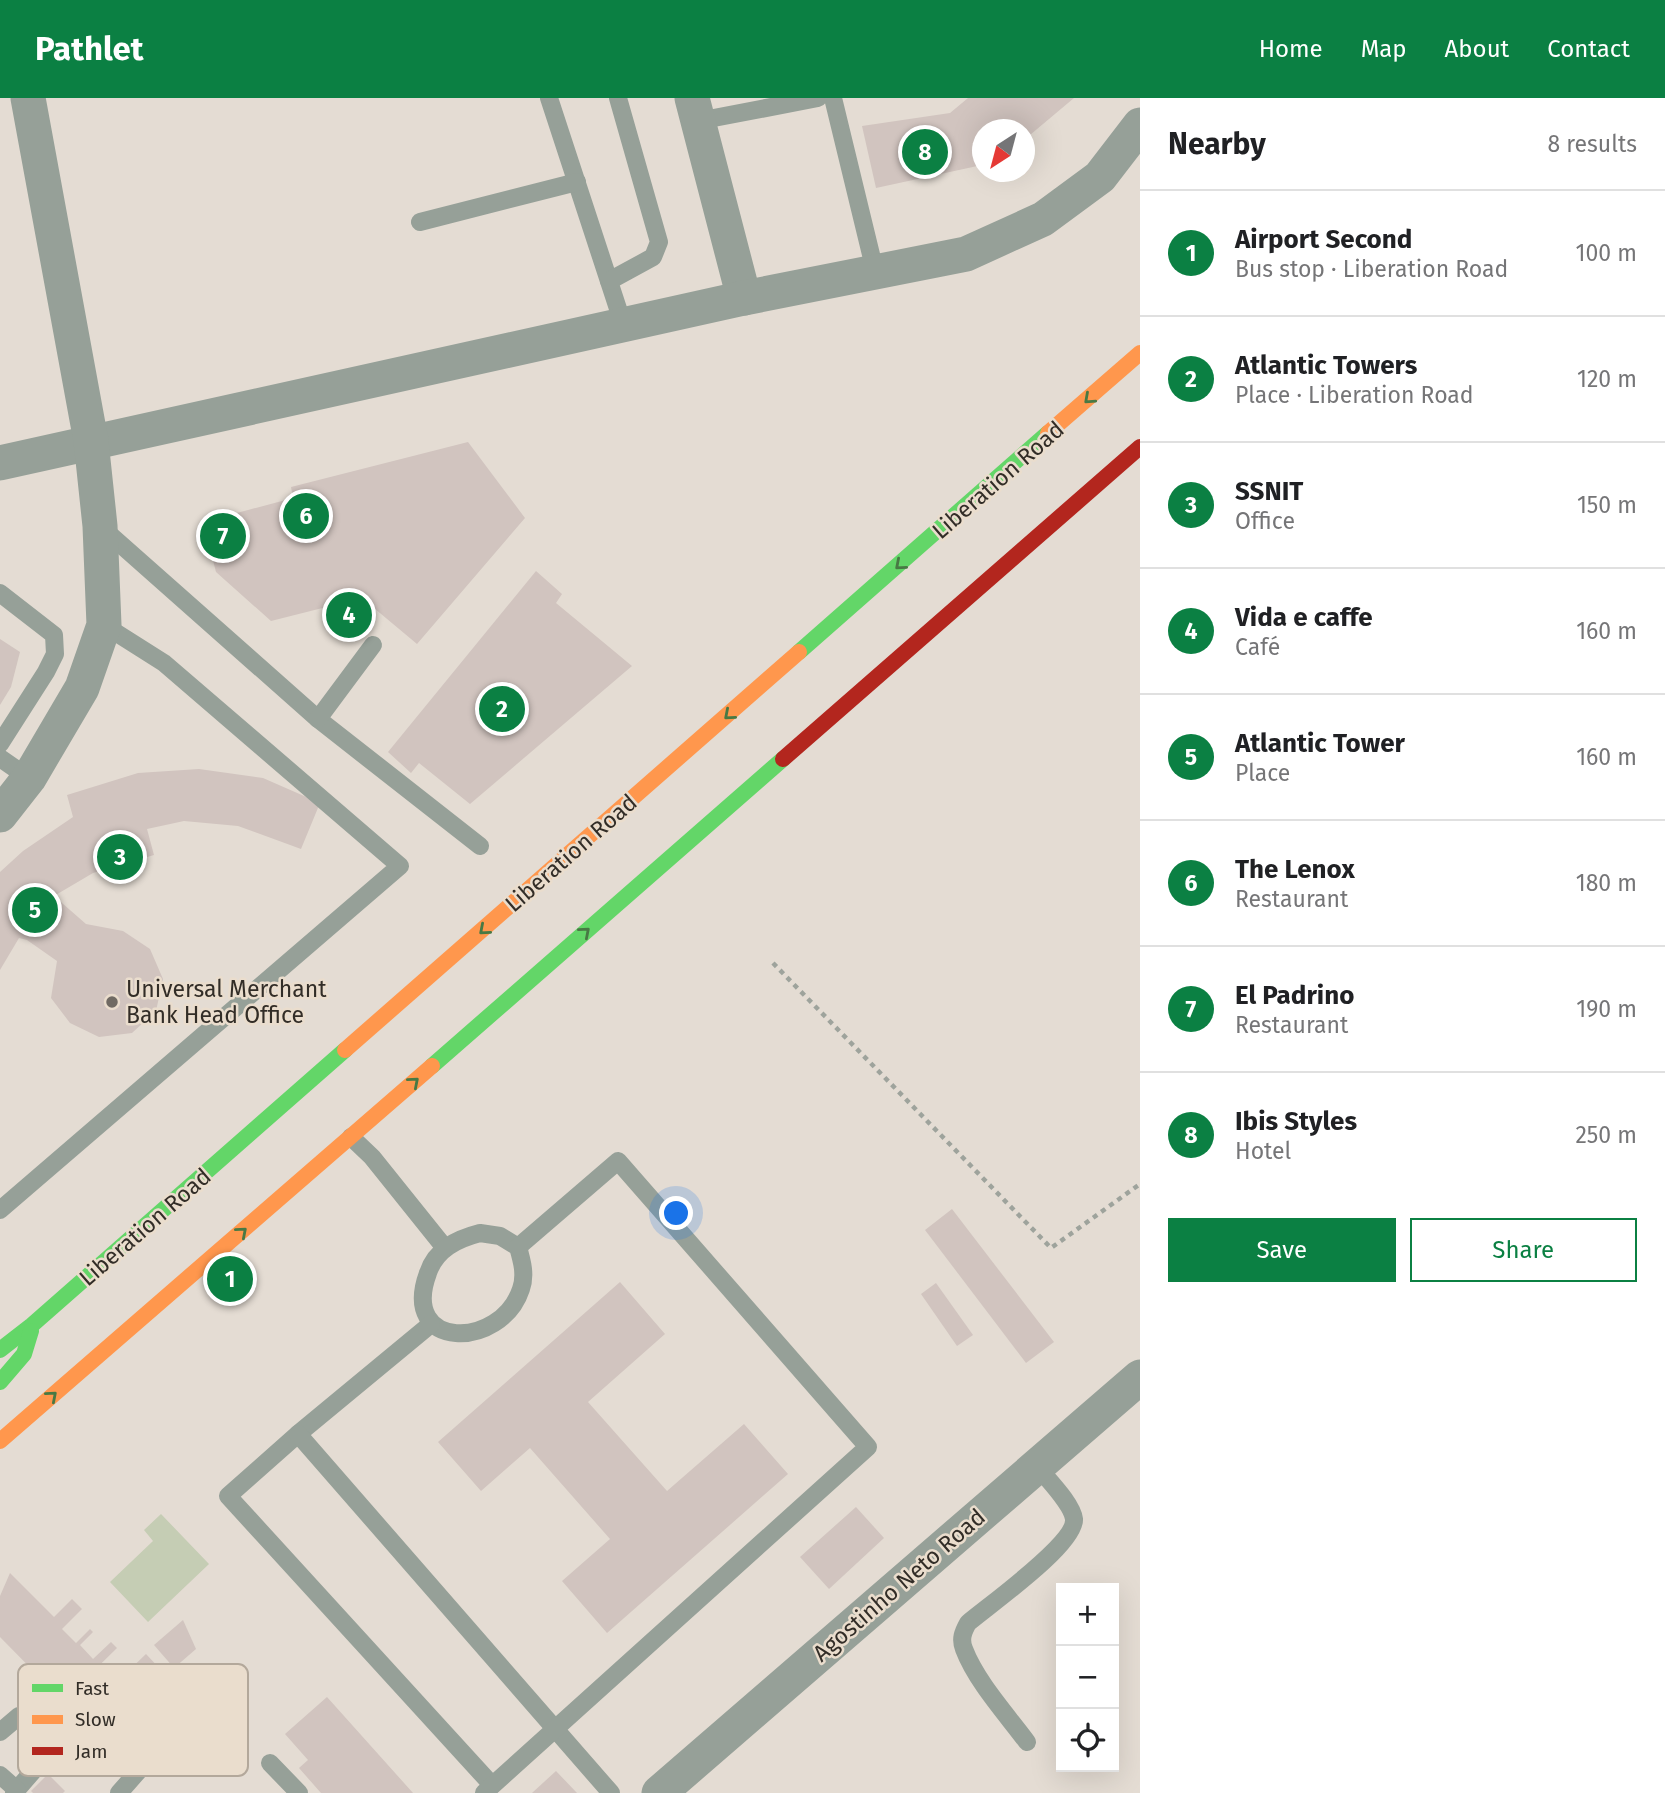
<!DOCTYPE html>
<meta charset="utf-8">
<style>
body{margin:0;font-family:"Fira Sans",sans-serif;background:#f6f6f6;color:#202124}
.controls{position:absolute;right:21px;bottom:21px;display:grid;overflow:hidden;border-radius:0px;box-shadow:0 7px 28px #0002}
.controls button{width:63px;height:63px;display:grid;place-items:center;padding:0;border:0;border-bottom:2px solid #e0e0e0;background:#fff;color:#202124;font:35px sans-serif}
.compass{position:absolute;left:972px;top:21px;width:63px;height:63px;border-radius:50%;background:#fff;box-shadow:0 7px 28px #0002;rotate:216deg}
.you{position:absolute;left:677px;top:1116px;width:24px;height:24px;margin:-18px;border:5px solid #fff;border-radius:50%;background:#1a73e8;box-shadow:0 0 0 10px #1a73e833}
.badge{display:grid;place-items:center;width:46px;height:46px;border-radius:50%;background:#0b8043;color:#fff;font-size:23px;font-weight:700}
.pin{position:absolute;translate:-50% -50%;border:4px solid #fff;box-shadow:0 2px 7px #0006}
.list{margin:0;padding:0;list-style:none}
h2{display:flex;justify-content:space-between;align-items:center;height:91px;margin:0;padding:0 28px;font-size:30px}
h2 small{font-size:23px;font-weight:400;color:#757577}
.list li{display:grid;grid-template-columns:46px 1fr auto;gap:21px;align-items:center;box-sizing:border-box;height:126px;padding:0 28px;border-top:2px solid #e0e0e0}
.list b{display:block;font-size:26px;white-space:nowrap}
.list p{margin:0;font-size:23px;white-space:nowrap;color:#757577}
.list em{font-size:23px;font-style:normal;color:#757577}
.actions{display:flex;gap:14px;padding:21px 28px}
.actions a{flex:1;padding:16px 0;border:2px solid #0b8043;border-radius:0px;text-align:center;font-size:24px;color:#0b8043}
.actions .main{background:#0b8043;color:#fff}
.icon{flex:none;width:38px;height:38px;fill:none;stroke:currentColor;stroke-width:2;stroke-linecap:round;stroke-linejoin:round}
.map{position:relative;flex:none;width:1140px;height:1695px;overflow:hidden}
header{display:flex;align-items:center;gap:42px;box-sizing:border-box;height:98px;padding:0 35px;background:#0b8043;color:#fff}
header strong{font-size:33px}
nav{display:flex;gap:38px;margin-inline-start:auto;font-size:24px}
main{display:flex}
aside{flex:1;background:#fff}
.map>svg:first-child{display:block}
.green{fill:#c5cdb4}
.building{fill:#d1c4bf}
.lines{fill:none;stroke-linecap:round;stroke-linejoin:round}
.path{stroke:#9ea39c;stroke-width:4.5;stroke-dasharray:5 5;stroke-linecap:butt}
.lane{stroke:#96a098;stroke-width:18}
.street{stroke:#96a098;stroke-width:35}
.fast{stroke:#63d668;stroke-width:16}
.slow{stroke:#ff974d;stroke-width:16}
.jam{stroke:#b3261e;stroke-width:16}
.oneway{stroke:#487944}
.poi-dot{fill:#706a63;stroke:#eaddcd;stroke-width:2.5}
.labels{text-anchor:middle;stroke-width:5;stroke-linejoin:round;paint-order:stroke}
.street-label{font-size:23px;fill:#322d27;stroke:#eaddcd}
.poi-label{font-size:23px;fill:#322d27;stroke:#eaddcd;text-anchor:start}
.key{fill:#eaddcd;stroke:#b3a89b;stroke-width:2}
.key-label{font-size:19px;fill:#322d27}
</style>
<header>
<strong>Pathlet</strong>
<nav><a>Home</a><a>Map</a><a>About</a><a>Contact</a></nav>
</header>
<main>
<div class="map">
<svg width="1140" height="1695" viewBox="0 0 1140 1695">
<rect width="100%" height="100%" fill="#e4dcd3"/>
<polygon class="green" points="161,1416 209,1466 148,1524 110,1484 153,1443 144,1432"/>
<g class="building">
<polygon points="968,0 1074,0 1024,42 1024,32 982,32 982,67 876,90 862,28 950,15"/>
<polygon points="468,344 525,420 417,546 362,500 271,523 216,474 203,424 293,400 291,389"/>
<polygon points="536,473 562,496 556,505 632,568 470,706 419,665 411,675 388,654"/>
<polygon points="0,541 20,554 11,589 0,607"/>
<polygon points="199,671 263,680 320,705 301,751 238,728 184,723 147,731 154,757 93,775 54,798 86,826 123,833 150,851 163,881 156,913 132,935 99,939 70,925 51,900 57,863 27,842 19,840 0,872 0,774 23,753 73,719 67,697 138,675"/>
<polygon points="952,1111 1054,1244 1026,1265 925,1132"/>
<polygon points="620,1184 665,1236 588,1304 667,1393 744,1326 788,1376 607,1535 562,1483 610,1441 530,1350 481,1393 438,1344"/>
<polygon points="936,1185 973,1237 957,1248 921,1196"/>
<polygon points="856,1409 884,1440 829,1491 800,1459"/>
<polygon points="10,1475 54,1519 72,1501 82,1511 62,1531 76,1545 90,1531 93,1534 80,1547 93,1561 111,1544 117,1550 63,1603 0,1539 0,1498"/>
<polygon points="183,1522 196,1551 174,1570 154,1547"/>
<polygon points="146,1556 176,1588 92,1669 62,1637"/>
<polygon points="327,1599 413,1695 321,1695 299,1670 308,1662 285,1636"/>
<polygon points="556,1673 577,1695 532,1695"/>
<polygon points="48,1676 65,1693 63,1695 33,1695 31,1693"/>
</g>
<g class="lines">
<polyline class="path" points="773,865 1051,1150 1140,1086"/>
<g class="lane">
<polyline points="549,0 623,226"/>
<polyline points="833,0 875,173"/>
<polyline points="698,23 818,0"/>
<polyline points="420,124 577,84"/>
<polyline points="609,183 653,159 659,144 618,0"/>
<polyline points="100,428 318,621 480,748"/>
<polyline points="0,495 54,537 55,556 46,574 0,646"/>
<polyline points="318,621 373,547"/>
<polyline points="0,660 29,680"/>
<polyline points="351,1039 372,1059 445,1150"/>
<polyline points="0,1112 400,768 164,565 104,527"/>
<path d="M480,1135L500,1138L518,1149C522,1163 526,1177 521,1191C501,1252 399,1253 428,1175C436,1151 457,1141 480,1135Z"/>
<polyline points="431,1226 298,1336 228,1398 492,1687"/>
<polyline points="298,1336 611,1695"/>
<polyline points="0,1634 19,1618 25,1619 51,1644 53,1650 14,1695"/>
<path d="M1027,1644C1007,1617 976,1583 964,1551C960,1541 963,1534 968,1525C989,1507 1076,1446 1074,1421C1072,1405 1047,1381 1037,1368"/>
<polyline points="270,1665 299,1695"/>
<polyline points="0,1677 17,1692"/>
<polyline points="119,1695 169,1638"/>
<polyline points="484,1695 868,1349 618,1063 518,1149"/>
</g>
<g class="street">
<polyline points="692,0 744,200"/>
<polyline points="0,365 744,200 966,156 1043,121 1100,79 1140,27"/>
<polyline points="0,717 29,680 82,590 104,527 100,428 91,343 28,0"/>
<polyline points="659,1695 1140,1279"/>
</g>
<g class="fast">
<polyline points="799,554 1048,335"/>
<polyline points="432,968 783,661"/>
<polyline points="0,1252 32,1227 345,952"/>
<polyline points="0,1284 24,1256 31,1233"/>
</g>
<g class="slow">
<polyline points="1048,335 1140,255"/>
<polyline points="345,952 799,554"/>
<polyline points="0,1343 432,968"/>
</g>
<polyline class="jam" points="783,661 1140,349"/>
</g>
<defs><path id="oneway-chevron" d="M-2-3.5L2.5 0L-2 3.5" fill="none" stroke-width="1.6" stroke-linecap="round" stroke-linejoin="round" transform="scale(1.75)"/></defs>
<g class="oneway">
<use href="#oneway-chevron" transform="translate(1089 301) rotate(138)"/>
<use href="#oneway-chevron" transform="translate(900 467) rotate(139)"/>
<use href="#oneway-chevron" transform="translate(729 617) rotate(139)"/>
<use href="#oneway-chevron" transform="translate(484 832) rotate(139)"/>
<use href="#oneway-chevron" transform="translate(585 834) rotate(-41)"/>
<use href="#oneway-chevron" transform="translate(414 984) rotate(-41)"/>
<use href="#oneway-chevron" transform="translate(242 1134) rotate(-41)"/>
<use href="#oneway-chevron" transform="translate(52 1298) rotate(-41)"/>
</g>
<circle class="poi-dot" cx="112" cy="904" r="7"/>
<g class="labels">
<g class="street-label">
<text transform="translate(998 382) rotate(-41)" y="8">Liberation Road</text>
<text transform="translate(571 755) rotate(-41)" y="8">Liberation Road</text>
<text transform="translate(145 1129) rotate(-41)" y="8">Liberation Road</text>
<text transform="translate(899 1487) rotate(-41)" y="8">Agostinho Neto Road</text>
</g>
<g class="poi-label">
<text x="126" y="899">Universal Merchant<tspan x="126" dy="26">Bank Head Office</tspan></text>
</g>
</g>
<rect x="18" y="1566" width="230" height="112" rx="10" class="key"/>
<rect x="32" y="1586" width="31" height="8" fill="#63d668"/>
<rect x="32" y="1617" width="31" height="9" fill="#ff974d"/>
<rect x="32" y="1649" width="31" height="8" fill="#b3261e"/>
<g class="key-label">
<text x="75" y="1597">Fast</text>
<text x="75" y="1628">Slow</text>
<text x="75" y="1660">Jam</text>
</g>
</svg>
<div class="controls">
<button>+</button>
<button>−</button>
<button><svg class="icon" aria-label="locate" viewBox="0 0 24 24"><circle cx="12" cy="12" r="6"/><path d="M12 2v4M12 18v4M2 12h4M18 12h4"/></svg></button>
</div>
<svg class="compass" viewBox="-18 -18 36 36"><path d="M0-13l5 13h-10z" fill="#e53935"/><path d="M0 13l5-13h-10z" fill="#757577"/></svg>
<div class="you"></div>
<div class="pin badge" style="left:230px;top:1181px">1</div>
<div class="pin badge" style="left:502px;top:611px">2</div>
<div class="pin badge" style="left:120px;top:759px">3</div>
<div class="pin badge" style="left:349px;top:517px">4</div>
<div class="pin badge" style="left:35px;top:812px">5</div>
<div class="pin badge" style="left:306px;top:418px">6</div>
<div class="pin badge" style="left:223px;top:438px">7</div>
<div class="pin badge" style="left:925px;top:54px">8</div>
</div>
<aside>
<h2>Nearby<small>8 results</small></h2>
<ul class="list">
<li><span class="badge">1</span><div><b>Airport Second</b><p>Bus stop · Liberation Road</p></div><em>100 m</em></li>
<li><span class="badge">2</span><div><b>Atlantic Towers</b><p>Place · Liberation Road</p></div><em>120 m</em></li>
<li><span class="badge">3</span><div><b>SSNIT</b><p>Office</p></div><em>150 m</em></li>
<li><span class="badge">4</span><div><b>Vida e caffe</b><p>Café</p></div><em>160 m</em></li>
<li><span class="badge">5</span><div><b>Atlantic Tower</b><p>Place</p></div><em>160 m</em></li>
<li><span class="badge">6</span><div><b>The Lenox</b><p>Restaurant</p></div><em>180 m</em></li>
<li><span class="badge">7</span><div><b>El Padrino</b><p>Restaurant</p></div><em>190 m</em></li>
<li><span class="badge">8</span><div><b>Ibis Styles</b><p>Hotel</p></div><em>250 m</em></li>
</ul>
<div class="actions"><a class="main">Save</a><a>Share</a></div>
</aside>
</main>
